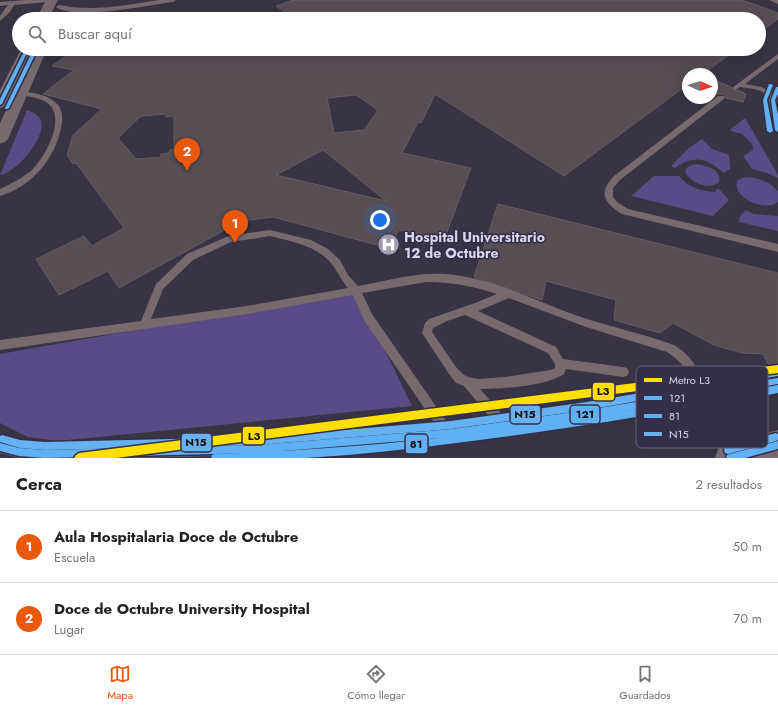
<!DOCTYPE html>
<html lang="es">
<meta charset="utf-8">
<style>
body{margin:0;font-family:Jost,sans-serif;background:#f6f6f6;color:#222}
.compass{position:absolute;left:682px;top:68px;width:36px;height:36px;border-radius:50%;background:#fff;box-shadow:0 4px 16px #0002;rotate:93deg}
.you{position:absolute;left:380px;top:220px;width:14px;height:14px;margin:-10px;border:3px solid #fff;border-radius:50%;background:#1a73e8;box-shadow:0 0 0 6px #1a73e833}
.badge{display:grid;place-items:center;width:26px;height:26px;border-radius:50%;background:#ea580c;color:#fff;font-size:13px;font-weight:700}
.pin{position:absolute;translate:-50% -33px;filter:drop-shadow(0 1px 2px #0008)}
.pin::after{content:'';position:absolute;top:21px;width:14px;height:12px;background:inherit;clip-path:polygon(0 0,100% 0,50% 100%)}
.list{margin:0;padding:0;list-style:none}
h2{display:flex;justify-content:space-between;align-items:center;height:52px;margin:0;padding:0 16px;font-size:17px}
h2 small{font-size:13px;font-weight:400;color:#767676}
.list li{display:grid;grid-template-columns:26px 1fr auto;gap:12px;align-items:center;box-sizing:border-box;height:72px;padding:0 16px;border-top:1px solid #e0e0e0}
.list b{display:block;font-size:15px;white-space:nowrap}
.list p{margin:0;font-size:13px;white-space:nowrap;color:#767676}
.list em{font-size:13px;font-style:normal;color:#767676}
.icon{flex:none;width:22px;height:22px;fill:none;stroke:currentColor;stroke-width:2;stroke-linecap:round;stroke-linejoin:round}
.map{position:relative;flex:none;width:778px;height:458px;overflow:hidden}
.search{position:absolute;background:#fff;box-shadow:0 4px 16px #0002;left:12px;right:12px;top:12px;height:44px;display:flex;align-items:center;gap:10px;box-sizing:border-box;padding:0 14px;border-radius:22px;color:#767676;font-size:15px}
.sheet{height:196px;background:#fff}
nav{display:flex;justify-content:space-around;align-items:center;box-sizing:border-box;height:56px;border-top:1px solid #e0e0e0;background:#fff;font-size:11px;color:#767676}
nav a{display:grid;justify-items:center;gap:2px}
nav .on{color:#ea580c}
.map>svg:first-child{display:block}
.green{fill:#5a4b86}
.building{fill:#574e54;stroke:#645c61;fill-rule:evenodd}
.lines{fill:none;stroke-linecap:round;stroke-linejoin:round}
.lane{fill:#766a6d;fill-rule:evenodd}
.street{fill:#766a6d;fill-rule:evenodd}
.primary{fill:#776b71;fill-rule:evenodd}
.bus-1-casing{stroke:#342e49;stroke-width:3}
.bus-2-casing{stroke:#342e49;stroke-width:3}
.bus-3-casing{stroke:#342e49;stroke-width:3}
.bus-1{fill:#60b1f3;fill-rule:evenodd}
.bus-2{fill:#60b1f3;fill-rule:evenodd}
.bus-3{fill:#66b1f2;fill-rule:evenodd}
.metro-1-casing{stroke:#342e49;stroke-width:3}
.metro-1{fill:#ffdf00;fill-rule:evenodd}
.labels{text-anchor:middle;stroke-width:3;stroke-linejoin:round;paint-order:stroke}
.poi-label{font-size:14px;font-weight:bold;fill:#d9d6e8;stroke:#342e49;text-anchor:start}
.key{fill:#342e49;stroke:#666079;stroke-width:1}
.key-label{font-size:11px;fill:#d9d6e8}
.line-badge{stroke:#342e49;stroke-width:1.5}
.pale-badge-label{font-size:11px;text-anchor:middle;font-weight:bold;fill:#111}
</style>
<div class="map">
<svg width="778" height="458" viewBox="0 0 778 458">
<rect width="100%" height="100%" fill="#383443"/>
<g class="green">
<path d="M27,110C32,112 39,115 41,121C46,138 16,173 0,175Z"/>
<polygon points="745,118 778,175 778,178 767,173 752,169 743,156 753,150 752,144 742,134 731,131 731,129"/>
<path d="M702,139L712,149L729,155L730,169L724,173C706,157 694,155 675,168L672,167V165L689,148Z"/>
<path d="M696,164C705,165 722,169 719,182C708,191 691,183 685,172C687,166 690,165 696,164Z"/>
<path d="M654,176H679C688,187 700,191 715,192L717,189H719L729,200L713,216L631,196Z"/>
<path d="M749,177C761,179 770,182 778,191V202C766,212 732,199 737,181L742,178Z"/>
<polygon points="746,210 754,214 778,216 778,231 739,222 740,216"/>
<polygon points="356,291 412,406 58,441 28,437 0,423 0,354"/>
</g>
<g class="building">
<polygon points="293,0 742,0 778,13 778,19 759,33 759,19 633,19 618,15 610,19 296,19 276,6"/>
<path d="M76,49H737L703,74H688V88L684,87L564,176L435,94L421,123L418,122L402,153L471,168L444,240L399,230L388,248L273,217L241,221L119,288L108,271L59,295L36,259L84,236L92,246L124,228L76,163L73,164L67,155L73,135L102,109L43,94L74,70L52,66ZM356,95L378,110L364,130L334,133L327,98ZM166,114V117L174,116V149L170,150L169,153L161,154V157L136,159L118,138L141,116ZM323,150L386,201L276,175Z"/>
<polygon points="712,79 731,87 734,91 738,90 746,94 743,102 726,98 724,94 712,94"/>
<polygon points="498,204 778,273 778,375 774,375 763,354 742,353 714,345 673,323 660,333 614,320 616,300 546,281 542,300 474,277"/>
</g>
<g class="lines">
<g class="lane">
<polygon points="27,0 51,0 48,2 14,5 10,12 0,21 0,16 8,5 0,6 0,2"/>
<path d="M160,0H176L173,2C148,5 76,21 56,7L59,5C93,12 126,5 160,0Z"/>
<polygon points="769,0 778,0 778,4"/>
<polygon points="171,16 188,17 191,19 81,19 84,17"/>
<polygon points="778,54 778,59 745,84 761,87 772,93 776,87 778,86 777,100 778,132 774,130 769,100 768,97 761,91 754,89 740,87 735,90 732,88"/>
<path d="M21,91C33,93 49,94 58,105C63,111 63,121 61,128C55,159 31,187 0,196V189C11,184 22,178 32,170C46,156 68,116 46,102C38,97 27,97 19,94V92Z"/>
<path d="M718,96H724L725,98L620,180L613,188V197L617,202L628,209L778,244V252L622,214C604,203 598,193 614,176Z"/>
<path d="M270,230L311,240L328,249L340,260L348,275L358,286C386,281 416,272 445,274C490,277 533,300 575,315C607,326 641,333 674,345C690,355 702,369 700,389L778,376V386L588,420L452,439L258,455L135,458H19L0,453V441L19,446L45,448L258,443L438,428L364,320L353,295L247,314L0,350V340L141,321L156,284L187,254L229,236ZM270,236C293,242 320,246 334,267C339,274 342,281 348,288L247,306L151,319L163,289L193,260L231,242ZM426,282C451,282 473,286 497,294L475,303L429,319L425,323L422,333L449,374L456,383L464,386L493,421L453,427L444,418L372,314L362,293ZM509,298L586,327L667,352C681,361 692,373 689,391L588,408L509,419L503,415L480,389C502,389 547,386 564,374L566,369L623,377L627,376L629,372L627,368L623,367L563,359L556,347L478,311ZM465,315L548,353L555,364V368L551,370L505,377L478,379L468,377L464,375L456,367L432,332L433,328L447,321Z"/>
</g>
<g class="street">
<polygon points="46,0 58,0 48,19 36,19"/>
<polygon points="21,49 33,49 7,104 5,107 0,108 0,90"/>
<polygon points="35,49 47,49 8,139 5,142 0,144 0,123"/>
</g>
<polygon class="primary" points="778,430 778,458 715,458 719,447 730,443"/>
<defs>
<g id="bus-1">
<polygon points="25,49 29,49 2,104 0,105 0,99"/>
<polygon points="776,87 778,87 778,94 775,100 778,115 778,132 775,130 771,100"/>
<polygon points="778,378 778,384 588,418 452,437 258,453 44,458 19,456 0,451 0,443 19,448 45,450 258,445 452,429 588,410"/>
<polygon points="778,441 778,449 745,458 726,458 727,455 730,454"/>
</g>
<g id="bus-2">
<polygon points="32,52 36,53 9,108 7,109 5,109 5,108"/>
<polygon points="769,84 771,84 773,85 767,100 773,131 770,133 767,131 763,100"/>
<path d="M778,385V393C674,411 569,429 464,442C411,449 358,455 305,458C274,458 242,458 211,458L212,455L215,454C286,451 358,447 429,439C546,425 662,405 778,385Z"/>
</g>
<g id="bus-3">
<polygon points="777,370 778,370 778,376 777,376 587,410 451,429 258,445 45,450 20,448 0,442 0,436 2,435 20,440 45,442 258,437 451,421 587,402"/>
<polygon points="776,433 778,434 778,440 776,441 728,454 725,453 724,450 725,447 728,446"/>
</g>
</defs>
<use href="#bus-1" class="bus-1-casing"/>
<use href="#bus-2" class="bus-2-casing"/>
<use href="#bus-3" class="bus-3-casing"/>
<use href="#bus-1" class="bus-1"/>
<use href="#bus-2" class="bus-2"/>
<use href="#bus-3" class="bus-3"/>
<defs>
<polygon id="metro-1" points="778,365 778,373 116,458 74,458 76,455 79,453"/>
</defs>
<use href="#metro-1" class="metro-1-casing"/>
<use href="#metro-1" class="metro-1"/>
</g>
<defs>
<symbol id="hospital-disc" viewBox="-11 -11 22 22"><circle r="9.5" fill="#a19dae" stroke="#342e49"/><path d="M-5-5h3v3.5h4V-5h3V5h-3V1.5h-4V5h-3Z" fill="#fff"/></symbol>
</defs>
<g fill-rule="evenodd">
<use href="#hospital-disc" x="376" y="232" width="25" height="25"/>
</g>
<g class="labels">
<g class="poi-label">
<text x="404" y="242">Hospital Universitario<tspan x="404" dy="16">12 de Octubre</tspan></text>
</g>
</g>
<rect x="636" y="366" width="132" height="82" rx="6" class="key"/>
<rect x="644" y="378" width="18" height="4" fill="#ffdf00"/>
<rect x="644" y="396" width="18" height="4" fill="#60b1f3"/>
<rect x="644" y="414" width="18" height="4" fill="#60b1f3"/>
<rect x="644" y="432" width="18" height="4" fill="#66b1f2"/>
<g class="key-label">
<text x="669" y="384">Metro L3</text>
<text x="669" y="402">121</text>
<text x="669" y="420">81</text>
<text x="669" y="438">N15</text>
</g>
<g class="line-badge">
<rect x="592" y="382" width="23" height="19" rx="4" fill="#ffdf00"/>
<rect x="570" y="405" width="30" height="19" rx="4" fill="#60b1f3"/>
<rect x="510" y="405" width="31" height="19" rx="4" fill="#66b1f2"/>
<rect x="242" y="426" width="23" height="19" rx="4" fill="#ffdf00"/>
<rect x="181" y="433" width="31" height="19" rx="4" fill="#66b1f2"/>
<rect x="405" y="434" width="23" height="20" rx="4" fill="#60b1f3"/>
</g>
<g class="pale-badge-label">
<text x="603" y="395">L3</text>
<text x="585" y="418">121</text>
<text x="525" y="418">N15</text>
<text x="254" y="440">L3</text>
<text x="196" y="446">N15</text>
<text x="416" y="448">81</text>
</g>
</svg>
<svg class="compass" viewBox="-18 -18 36 36"><path d="M0-13l5 13h-10z" fill="#e53935"/><path d="M0 13l5-13h-10z" fill="#767676"/></svg>
<div class="you"></div>
<div class="pin badge" style="left:235px;top:243px">1</div>
<div class="pin badge" style="left:187px;top:171px">2</div>
<div class="search"><svg class="icon" aria-label="search" viewBox="0 0 24 24"><circle cx="10" cy="10" r="6"/><path d="M15 15l6 6"/></svg>Buscar aquí</div>
</div>
<section class="sheet">
<h2>Cerca<small>2 resultados</small></h2>
<ul class="list">
<li><span class="badge">1</span><div><b>Aula Hospitalaria Doce de Octubre</b><p>Escuela</p></div><em>50 m</em></li>
<li><span class="badge">2</span><div><b>Doce de Octubre University Hospital</b><p>Lugar</p></div><em>70 m</em></li>
</ul>
</section>
<nav>
<a class="on"><svg class="icon" aria-label="map" viewBox="0 0 24 24"><path d="M3 6l6-2 6 2 6-2v14l-6 2-6-2-6 2zM9 4v14M15 6v14"/></svg>Mapa</a>
<a><svg class="icon" aria-label="directions" viewBox="0 0 24 24"><path d="M12 3l9 9-9 9-9-9zM9 14v-3h6M13 9l2 2-2 2"/></svg>Cómo llegar</a>
<a><svg class="icon" aria-label="saved" viewBox="0 0 24 24"><path d="M7 4h10v16l-5-4-5 4z"/></svg>Guardados</a>
</nav>
